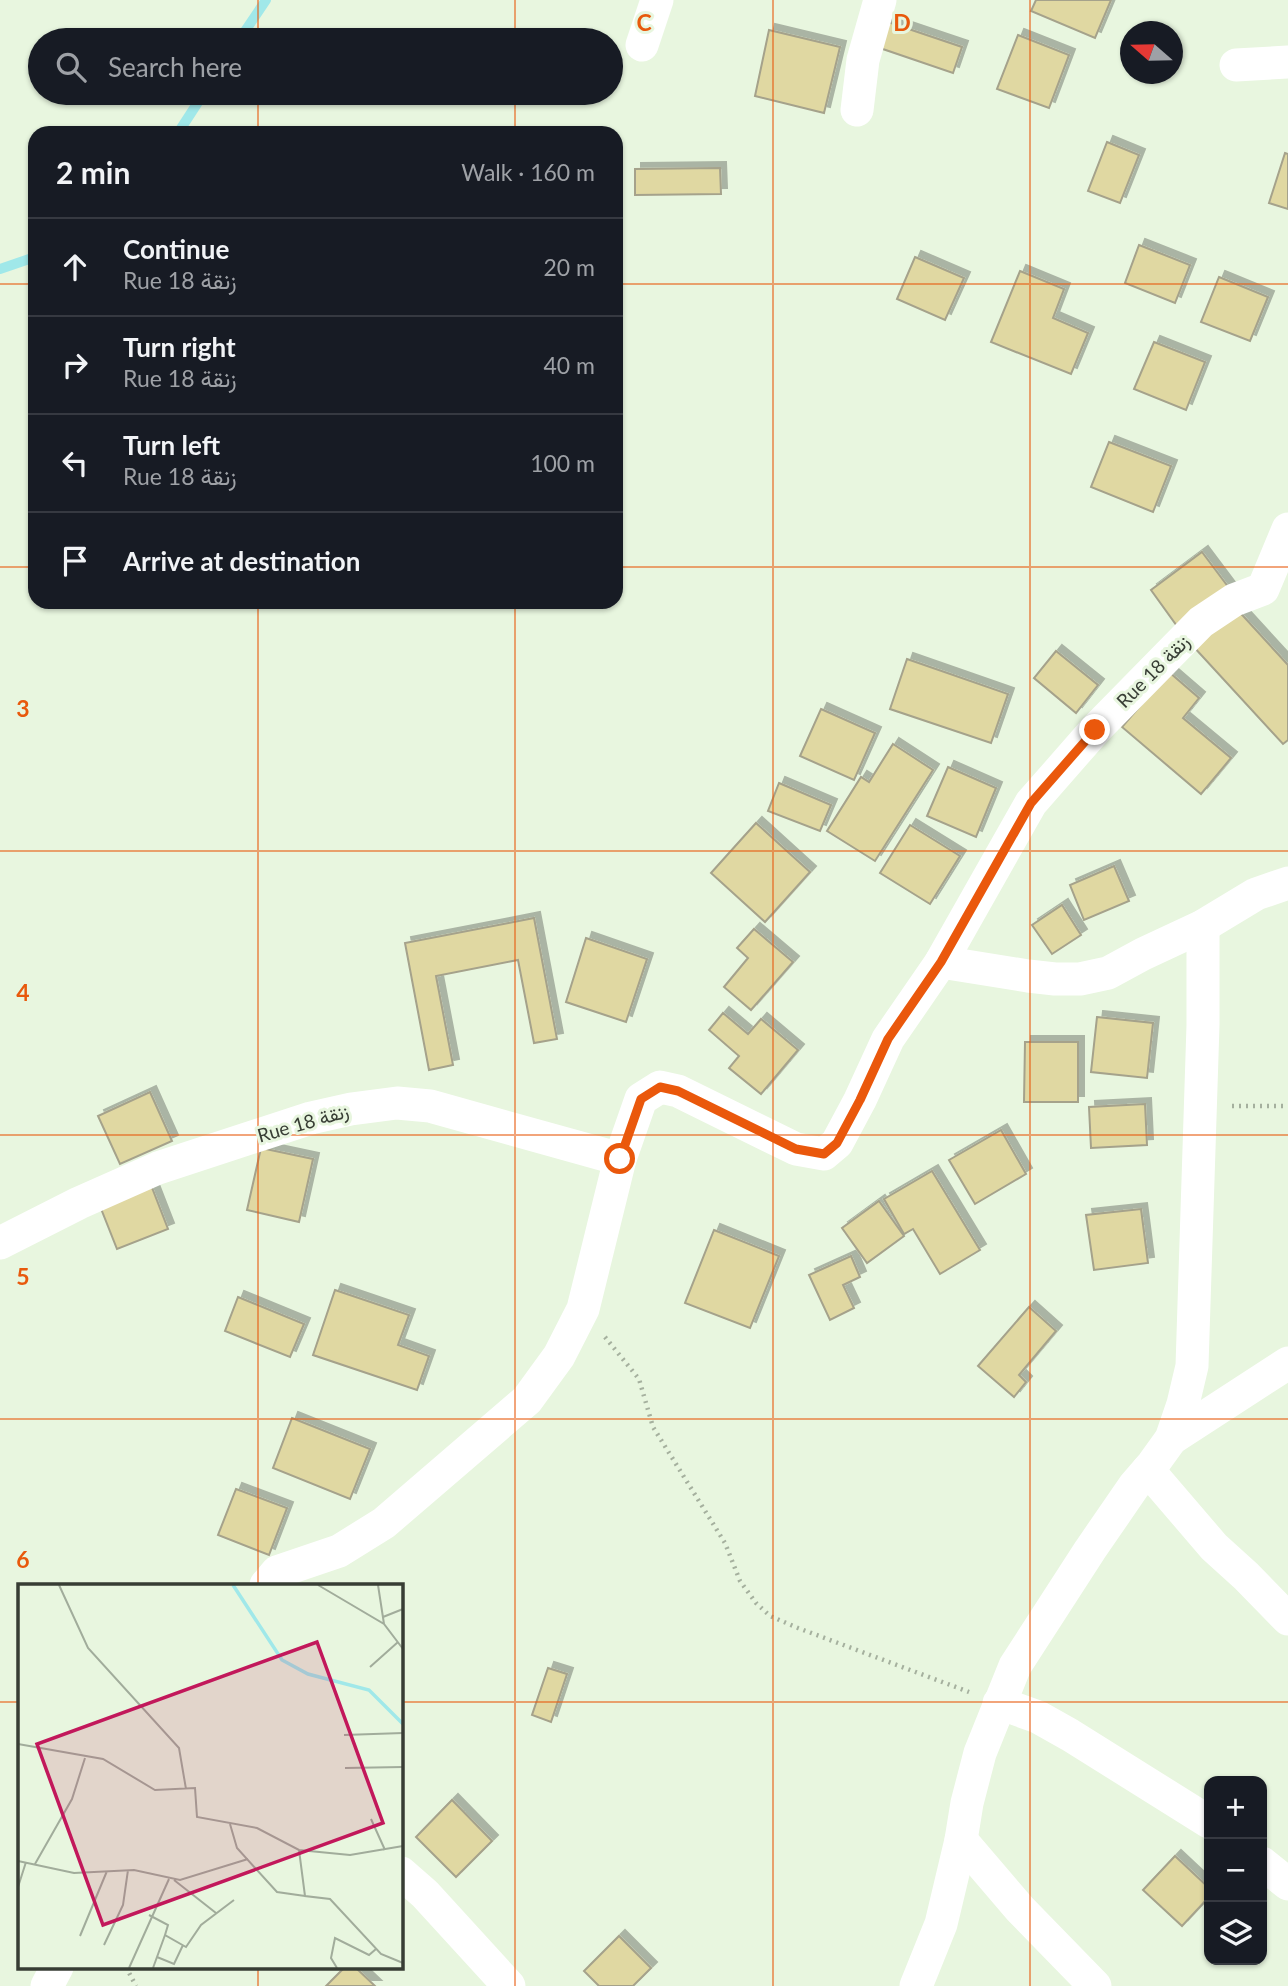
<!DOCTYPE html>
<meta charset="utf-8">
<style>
body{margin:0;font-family:Lato,Vazirmatn,sans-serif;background:#242831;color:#f1f3f6}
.controls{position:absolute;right:21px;bottom:21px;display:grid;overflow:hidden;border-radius:14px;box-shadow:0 2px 5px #0004}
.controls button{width:63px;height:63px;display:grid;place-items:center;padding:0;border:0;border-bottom:2px solid #363941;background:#171b24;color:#f1f3f6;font:35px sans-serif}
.compass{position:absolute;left:1120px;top:21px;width:63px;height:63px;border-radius:50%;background:#171b24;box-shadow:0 2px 5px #0004;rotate:290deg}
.stop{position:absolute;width:21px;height:21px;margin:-16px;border:5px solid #ea580c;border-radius:50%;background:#fff}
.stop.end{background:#ea580c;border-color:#fff;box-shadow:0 2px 7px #0008}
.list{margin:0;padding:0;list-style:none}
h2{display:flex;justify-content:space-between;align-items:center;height:91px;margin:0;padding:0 28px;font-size:30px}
h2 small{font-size:23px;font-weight:400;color:#9ea1a6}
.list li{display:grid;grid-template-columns:46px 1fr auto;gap:21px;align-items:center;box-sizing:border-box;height:98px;padding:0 28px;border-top:2px solid #363941}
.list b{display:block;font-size:26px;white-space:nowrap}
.list p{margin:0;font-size:23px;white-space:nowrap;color:#9ea1a6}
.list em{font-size:23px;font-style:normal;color:#9ea1a6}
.icon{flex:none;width:38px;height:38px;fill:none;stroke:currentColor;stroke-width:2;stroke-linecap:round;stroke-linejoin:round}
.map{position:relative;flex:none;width:1288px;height:1986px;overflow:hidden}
.search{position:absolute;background:#171b24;box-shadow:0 2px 5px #0004;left:28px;top:28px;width:595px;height:77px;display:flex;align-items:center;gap:18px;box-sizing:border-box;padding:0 24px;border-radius:38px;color:#9ea1a6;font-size:26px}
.panel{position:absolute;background:#171b24;box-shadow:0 2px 5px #0004;left:28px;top:126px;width:595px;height:483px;border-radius:21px}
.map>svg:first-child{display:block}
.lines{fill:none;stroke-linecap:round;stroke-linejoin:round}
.stream{stroke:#a0e8e9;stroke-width:10}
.building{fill:#e0d8a2;stroke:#a5a28b;stroke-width:2;filter:url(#shadow)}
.path{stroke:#a5b09e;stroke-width:4.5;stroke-dasharray:2 5;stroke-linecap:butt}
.minor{stroke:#fff;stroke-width:33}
.route{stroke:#ea580c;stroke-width:9}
.grid{fill:none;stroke:#e8590c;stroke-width:2;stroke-opacity:0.55}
.labels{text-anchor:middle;stroke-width:6;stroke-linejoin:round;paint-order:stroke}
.street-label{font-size:19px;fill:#373d34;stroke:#e8f6df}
.inset-river{fill:none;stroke:#a0e8e9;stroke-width:3.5}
.inset-road{fill:none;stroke:#a1ac9b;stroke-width:2}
.view{fill:#c2185b;fill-opacity:0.15;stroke:#c2185b;stroke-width:3.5}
.inset-edge{fill:none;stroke:#373d34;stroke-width:3.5}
.grid-label{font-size:23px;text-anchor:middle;font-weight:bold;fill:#e8590c;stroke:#e8f6df;stroke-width:6;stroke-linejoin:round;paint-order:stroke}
</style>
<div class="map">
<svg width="1288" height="1986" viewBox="0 0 1288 1986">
<defs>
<filter id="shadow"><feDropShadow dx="6" dy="-6" stdDeviation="0" flood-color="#0004"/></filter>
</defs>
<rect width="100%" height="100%" fill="#e8f6df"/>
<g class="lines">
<g class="stream">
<polyline points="239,40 266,0"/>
<polyline points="178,133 204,93"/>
<polyline points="0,269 35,257"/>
</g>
</g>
<g class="building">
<polygon points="1036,0 1111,0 1095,38 1031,11"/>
<polygon points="882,20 962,47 953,73 874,46"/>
<polygon points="769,30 840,47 824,113 755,96"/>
<polygon points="1018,35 1069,55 1049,108 997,89"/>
<polygon points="1107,142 1139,155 1120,203 1088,191"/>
<polygon points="1285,153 1288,154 1288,209 1269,203"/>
<polygon points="720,168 721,194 635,195 635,169"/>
<polygon points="1139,245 1190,265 1175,303 1125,283"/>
<polygon points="915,257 964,278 945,320 897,299"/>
<polygon points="1020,271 1064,289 1053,318 1088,333 1071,374 991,342"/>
<polygon points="1219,277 1268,297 1250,341 1201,322"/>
<polygon points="1154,342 1205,362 1186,410 1134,389"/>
<polygon points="1109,442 1171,466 1153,512 1091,487"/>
<polygon points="1202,552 1229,588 1177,626 1151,590"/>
<polygon points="1234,606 1288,665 1288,740 1283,744 1192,645"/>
<polygon points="1056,651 1098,685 1076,713 1034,678"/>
<polygon points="907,659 1008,694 991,743 890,709"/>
<polygon points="1169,672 1199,698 1183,718 1231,758 1201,794 1122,727"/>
<polygon points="821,709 875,733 854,780 800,756"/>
<polygon points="893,744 933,770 875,861 827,831 861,777 869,782"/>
<polygon points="948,767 996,788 976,837 927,816"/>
<polygon points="779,783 831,805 820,831 768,811"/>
<polygon points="756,823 810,872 765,922 711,873"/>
<polygon points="910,825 960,856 930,904 880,873"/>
<polygon points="1114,866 1129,901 1084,920 1070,885"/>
<polygon points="1062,905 1081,935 1052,954 1032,925"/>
<polygon points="534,918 557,1039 534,1043 518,960 436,976 453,1065 429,1070 405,943"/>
<polygon points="754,929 793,962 751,1010 724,987 748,958 737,948"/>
<polygon points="586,938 647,959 626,1022 566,1002"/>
<polygon points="723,1013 748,1034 761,1019 798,1050 761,1094 729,1068 739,1056 709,1030"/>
<polygon points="1097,1017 1153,1023 1147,1078 1091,1072"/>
<polygon points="1025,1042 1078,1042 1078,1102 1024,1102"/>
<polygon points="150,1092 172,1141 120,1164 98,1116"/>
<polygon points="1145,1104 1147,1145 1091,1148 1089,1107"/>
<polygon points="1001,1130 1026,1174 975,1204 949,1160"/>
<polygon points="261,1148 313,1159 299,1222 247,1210"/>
<polygon points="932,1171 980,1250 940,1274 913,1229 904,1234 884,1199"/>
<polygon points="149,1180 168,1229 117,1249 98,1201"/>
<polygon points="879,1201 904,1236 867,1263 842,1228"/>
<polygon points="1141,1209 1148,1263 1094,1270 1086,1215"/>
<polygon points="714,1230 779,1256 750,1328 685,1303"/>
<polygon points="851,1256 860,1277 843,1285 854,1308 830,1320 809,1275"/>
<polygon points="335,1290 409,1315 398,1345 429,1356 417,1390 313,1355"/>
<polygon points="238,1297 304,1324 290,1357 225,1331"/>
<polygon points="1029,1307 1056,1331 1019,1375 1026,1382 1014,1397 978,1366"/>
<polygon points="292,1418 370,1449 350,1499 273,1468"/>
<polygon points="236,1489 287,1508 269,1555 218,1535"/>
<polygon points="548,1668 567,1674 551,1722 532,1715"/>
<polygon points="452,1800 492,1841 456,1877 416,1837"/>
<polygon points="1175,1856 1209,1888 1209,1897 1182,1926 1143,1890"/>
<polygon points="619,1936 651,1968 633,1986 599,1986 584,1971"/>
<polygon points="345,1967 355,1967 375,1986 326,1986"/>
</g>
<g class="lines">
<g class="path">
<polyline points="1232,1106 1288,1106"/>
<polyline points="605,1337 639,1379 653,1427 725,1543 740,1581 756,1603 770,1616 798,1628 969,1692"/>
<polyline points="126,1967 136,1986"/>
</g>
<g class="minor">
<polyline points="642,45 657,0"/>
<polyline points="1236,65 1288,62"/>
<polyline points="857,110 863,60 880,0"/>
<polyline points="941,962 1028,976 1055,979 1080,979 1108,973 1143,954 1203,926 1256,894 1288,883"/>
<polyline points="0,1243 79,1203 158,1168 311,1118 351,1109 397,1103 430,1106 620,1159"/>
<polyline points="1171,1439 1288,1363"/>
<polyline points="1148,1470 1214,1547 1246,1576 1288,1619"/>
<polyline points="266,1585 277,1572 339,1551 384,1523 527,1400 559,1356 583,1309 620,1159 641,1099 660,1087 678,1091 796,1149 824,1154 837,1143 860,1100 888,1039 941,962 1031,803 1095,730 1201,622 1234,600 1263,589 1288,529"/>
<polyline points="999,1703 1038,1717 1070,1735 1209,1822"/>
<polyline points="961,1840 1020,1909 1095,1986"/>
<polyline points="1262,1863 1288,1884"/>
<polyline points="401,1873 425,1894 509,1986"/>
<polyline points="47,1986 57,1967"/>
<polyline points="916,1986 941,1924 961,1840 967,1803 980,1753 1015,1666 1090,1550 1134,1486 1153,1464 1171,1439 1183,1404 1192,1366 1203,1025 1203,926"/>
</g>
</g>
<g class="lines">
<polyline class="route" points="620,1159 641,1099 660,1087 678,1091 796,1149 824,1154 837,1143 860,1100 888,1039 941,962 1031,803 1095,730"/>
</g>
<path class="grid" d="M258,0V40M515,0V40M773,0V1986M1030,0V1986M258,93V133M515,93V133M0,284H35M616,284H1288M0,567H35M616,567H1288M258,602V1585M515,602V1986M0,851H1288M0,1135H1288M0,1419H1288M0,1702H19M401,1702H1288M258,1967V1986"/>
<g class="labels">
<g class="street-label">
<text transform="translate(1153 671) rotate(-45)" y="7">Rue 18 زنقة</text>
<text transform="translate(303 1123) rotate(-16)" y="7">Rue 18 زنقة</text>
</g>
</g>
<g transform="translate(18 1584)">
<rect width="385" height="385" fill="#e8f6df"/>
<path class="inset-river" d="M215,1L264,76L290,90L351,106L385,140"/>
<path class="inset-road" d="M41,1L70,64L161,164L168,205M300,1L366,40L385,65M360,1L366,40M365,33L385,25M352,83L380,58M326,151L385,149M0,160L85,175L137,206L177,204L179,233L239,244L281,266L332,271L385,262M327,184L385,183M353,235L367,266M212,240L219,264L259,308L287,312M281,266L287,312L312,315L363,370L385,379M0,277L56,289L116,286L162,296L230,275M17,280L54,215L67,174M156,296L198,329M0,303L8,278M131,331L150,341L147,351L168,363L183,341L216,316M62,352L89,287M86,361L105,321L110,286M139,373L156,380L165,361M111,384L151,295M135,384L147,351M319,384L313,374L317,354L351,371L358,365"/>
<path class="view" d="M299,58L365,239L85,341L19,160Z"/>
<rect width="385" height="385" class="inset-edge"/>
</g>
<g class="grid-label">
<text x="644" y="31">C</text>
<text x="902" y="31">D</text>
<text x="23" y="717">3</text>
<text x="23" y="1001">4</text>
<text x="23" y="1285">5</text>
<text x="23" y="1568">6</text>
</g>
</svg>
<div class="controls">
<button>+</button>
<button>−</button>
<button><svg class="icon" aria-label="layers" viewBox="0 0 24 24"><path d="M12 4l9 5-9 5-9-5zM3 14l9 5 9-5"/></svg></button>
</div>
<svg class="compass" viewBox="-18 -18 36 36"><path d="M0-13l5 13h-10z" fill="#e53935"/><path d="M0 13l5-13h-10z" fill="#9ea1a6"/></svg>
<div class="stop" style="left:620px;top:1159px"></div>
<div class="stop end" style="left:1095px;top:730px"></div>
<div class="search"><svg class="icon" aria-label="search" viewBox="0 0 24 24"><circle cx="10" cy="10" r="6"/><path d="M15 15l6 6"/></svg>Search here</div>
<section class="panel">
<h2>2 min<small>Walk · 160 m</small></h2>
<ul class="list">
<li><svg class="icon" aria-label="ahead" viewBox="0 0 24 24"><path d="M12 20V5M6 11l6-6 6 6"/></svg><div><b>Continue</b><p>Rue 18 زنقة</p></div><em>20 m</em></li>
<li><svg class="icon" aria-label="right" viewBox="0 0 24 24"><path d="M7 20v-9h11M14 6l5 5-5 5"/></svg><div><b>Turn right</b><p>Rue 18 زنقة</p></div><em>40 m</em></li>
<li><svg class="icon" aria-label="left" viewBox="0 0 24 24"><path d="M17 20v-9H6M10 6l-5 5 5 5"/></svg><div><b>Turn left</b><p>Rue 18 زنقة</p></div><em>100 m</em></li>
<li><svg class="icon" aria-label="arrive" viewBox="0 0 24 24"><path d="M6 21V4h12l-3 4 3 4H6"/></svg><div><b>Arrive at destination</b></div></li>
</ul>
</section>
</div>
